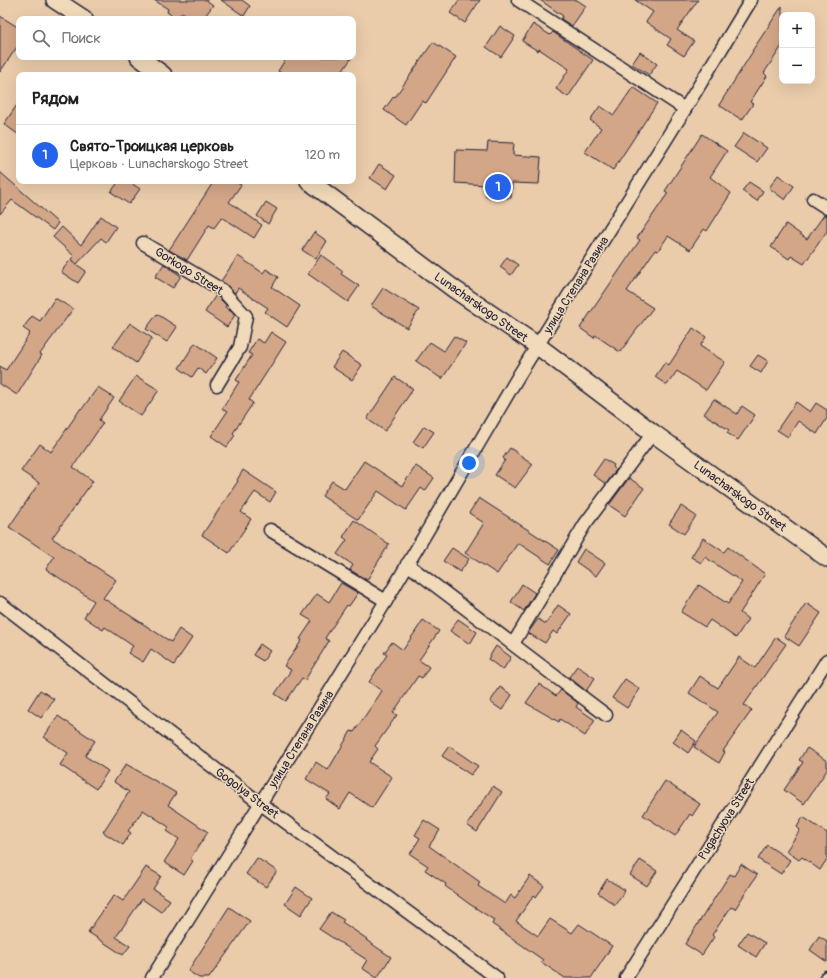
<!DOCTYPE html>
<html lang="ru">
<meta charset="utf-8">
<style>
body{margin:0;font-family:Pangolin,sans-serif;background:#f6f6f6;color:#222}
.controls{position:absolute;right:12px;top:12px;display:grid;overflow:hidden;border-radius:8px;box-shadow:0 4px 16px #0002}
.controls button{width:36px;height:36px;display:grid;place-items:center;padding:0;border:0;border-bottom:1px solid #e0e0e0;background:#fff;color:#222;font:20px sans-serif}
.you{position:absolute;left:469px;top:463px;width:14px;height:14px;margin:-10px;border:3px solid #fff;border-radius:50%;background:#1a73e8;box-shadow:0 0 0 6px #1a73e833}
.badge{display:grid;place-items:center;width:26px;height:26px;border-radius:50%;background:#2563eb;color:#fff;font-size:13px;font-weight:700}
.pin{position:absolute;translate:-50% -50%;border:2px solid #fff;box-shadow:0 1px 4px #0006}
.list{margin:0;padding:0;list-style:none}
h2{display:flex;justify-content:space-between;align-items:center;height:52px;margin:0;padding:0 16px;font-size:17px}
h2 small{font-size:13px;font-weight:400;color:#767676}
.list li{display:grid;grid-template-columns:26px 1fr auto;gap:12px;align-items:center;box-sizing:border-box;height:60px;padding:0 16px;border-top:1px solid #e0e0e0}
.list b{display:block;font-size:15px;white-space:nowrap}
.list p{margin:0;font-size:13px;white-space:nowrap;color:#767676}
.list em{font-size:13px;font-style:normal;color:#767676}
.icon{flex:none;width:22px;height:22px;fill:none;stroke:currentColor;stroke-width:2;stroke-linecap:round;stroke-linejoin:round}
.map{position:relative;flex:none;width:827px;height:978px;overflow:hidden}
.search{position:absolute;background:#fff;box-shadow:0 4px 16px #0002;left:16px;top:16px;width:340px;height:44px;display:flex;align-items:center;gap:10px;box-sizing:border-box;padding:0 14px;border-radius:8px;color:#767676;font-size:15px}
.panel{position:absolute;background:#fff;box-shadow:0 4px 16px #0002;left:16px;top:72px;width:340px;height:112px;border-radius:8px}
.map>svg:first-child{display:block}
.building{fill:#d3a688;stroke:#22223b}
.lines{fill:none;stroke-linecap:round;stroke-linejoin:round}
.street-casing{stroke:#22223b;stroke-width:15}
.secondary-casing{stroke:#22223b;stroke-width:20}
.street{stroke:#f1dab9;stroke-width:12}
.secondary{stroke:#f1dab9;stroke-width:17}
.labels{text-anchor:middle;stroke-width:3;stroke-linejoin:round;paint-order:stroke}
.street-label{font-size:12px;fill:#22223b;stroke:#f1dab9}
</style>
<div class="map">
<svg width="827" height="978" viewBox="0 0 827 978">
<rect width="100%" height="100%" fill="#eaccab"/>
<filter id="ink" filterUnits="userSpaceOnUse"><feTurbulence type="fractalNoise" baseFrequency=".025" numOctaves="2"/><feDisplacementMap in="SourceGraphic" scale="8" xChannelSelector="R" yChannelSelector="G"/><feConvolveMatrix kernelMatrix="1 2 1 2 8 2 1 2 1" color-interpolation-filters="sRGB"/></filter>
<g filter="url(#ink)">
<g class="building">
<polygon points="154,0 206,0 213,5 203,19 192,19 182,12 177,19 167,12 168,9"/>
<polygon points="221,0 242,0 250,6 244,16"/>
<polygon points="459,0 480,0 465,23 450,13"/>
<polygon points="540,0 577,0 586,6 572,26 561,19 563,16"/>
<polygon points="635,0 698,0 677,30 694,41 684,56 667,45 671,39 646,22 653,12"/>
<polygon points="782,6 782,46 764,73 767,76 750,102 753,104 742,120 719,105 753,51 752,51"/>
<polygon points="0,16 19,28 19,44 0,72"/>
<polygon points="533,24 550,35 553,32 593,60 568,97 556,89 569,69 539,49 538,51 522,41"/>
<polygon points="500,26 515,36 501,57 486,47"/>
<polygon points="433,42 456,57 426,103 422,101 406,125 384,110 394,96 395,97"/>
<polygon points="640,52 657,64 649,75 632,64"/>
<polygon points="287,57 352,57 340,75 284,75 278,71"/>
<polygon points="633,87 657,103 613,170 585,152 601,128 590,120 600,106 614,115"/>
<polygon points="19,102 19,135 4,124"/>
<polygon points="744,133 767,148 757,162 734,147"/>
<polygon points="702,134 727,151 710,177 731,193 707,231 704,229 690,250 668,236 658,251 655,250 627,291 653,308 620,352 595,335 594,338 580,328 640,240 637,238 668,193 665,191"/>
<polygon points="488,142 514,143 513,155 541,157 539,184 512,183 511,198 486,197 486,185 455,183 456,150 487,151"/>
<polygon points="379,164 396,175 387,189 370,178"/>
<polygon points="0,172 58,223 53,230 12,200 0,214"/>
<polygon points="778,175 794,186 785,200 769,188"/>
<polygon points="119,181 128,181 140,189 129,204 111,192"/>
<polygon points="214,181 234,181 241,185 229,202 262,225 254,238 222,217 214,228 209,225 187,260 169,250"/>
<polygon points="749,182 763,191 757,201 742,191"/>
<polygon points="266,202 277,209 268,224 257,216"/>
<polygon points="824,215 827,215 827,231 804,264 791,256 789,259 771,247 786,224 807,239"/>
<polygon points="101,216 116,227 106,242 101,238 77,264 71,259 74,256 53,237 62,227 81,245"/>
<polygon points="314,232 327,241 316,259 302,250"/>
<polygon points="321,255 343,271 341,274 359,286 348,302 308,274"/>
<polygon points="238,256 263,273 266,269 278,277 272,287 300,306 287,327 265,312 268,308 238,288 235,293 221,281"/>
<polygon points="507,257 518,265 511,275 500,267"/>
<polygon points="70,260 86,271 78,283 61,272"/>
<polygon points="164,264 181,276 173,288 155,277"/>
<polygon points="383,288 419,310 407,328 371,306"/>
<polygon points="216,295 226,305 225,307 235,315 227,327 205,312"/>
<polygon points="55,298 73,309 40,354 42,355 17,395 0,384 0,366 6,370 30,333 23,328 32,316 40,321"/>
<polygon points="157,314 177,327 167,342 146,329"/>
<polygon points="130,323 152,338 136,363 113,347"/>
<polygon points="693,328 706,337 700,346 725,362 706,390 677,371 667,385 655,377 665,362 669,365"/>
<polygon points="271,332 286,342 249,400 253,403 233,433 235,435 227,447 211,436 227,412 222,409 239,382 236,380 252,355 248,353 257,339 264,343"/>
<polygon points="454,336 466,343 442,379 416,361 430,342 444,351"/>
<polygon points="195,343 217,358 206,374 198,368 192,377 179,368"/>
<polygon points="342,352 362,365 352,380 332,367"/>
<polygon points="758,355 768,361 761,373 750,366"/>
<polygon points="136,376 159,390 141,416 119,401"/>
<polygon points="395,377 413,389 385,431 367,419"/>
<polygon points="98,387 114,398 99,420 103,423 73,467 93,481 52,538 116,580 103,598 171,642 179,629 192,638 174,665 151,649 143,662 128,653 133,646 105,627 103,630 84,617 94,601 46,569 54,557 9,527 39,483 21,471 40,444 51,452 81,408 82,409"/>
<polygon points="714,399 737,414 742,406 755,415 738,440 727,433 729,430 704,414"/>
<polygon points="796,402 810,412 816,403 827,410 827,418 817,434 798,421 788,437 777,430"/>
<polygon points="424,426 434,432 423,448 413,442"/>
<polygon points="510,448 533,464 515,488 495,475 505,460 503,458"/>
<polygon points="604,459 614,465 613,467 616,470 606,484 593,475"/>
<polygon points="364,461 402,486 416,466 434,478 425,491 421,488 406,510 378,491 358,520 322,496 332,481 345,489"/>
<polygon points="243,470 276,492 270,502 255,492 241,512 251,519 229,553 202,535 238,481 237,480"/>
<polygon points="629,478 644,488 625,516 609,505"/>
<polygon points="479,498 559,550 550,564 518,543 497,574 465,553 484,523 469,513"/>
<polygon points="681,506 696,516 684,534 669,524"/>
<polygon points="354,520 389,544 367,580 350,570 353,565 337,554 347,540 343,537"/>
<polygon points="703,538 724,552 728,547 765,574 740,613 748,619 736,638 710,620 705,627 681,612 699,585 728,604 742,582 705,557 701,563 691,557"/>
<polygon points="452,548 469,559 460,572 443,561"/>
<polygon points="584,549 605,563 596,576 576,562"/>
<polygon points="341,583 358,593 349,606 347,605 325,638 329,641 305,680 302,678 286,701 275,694 291,670 284,666 302,640 300,639 312,621 302,615 317,594 329,602"/>
<polygon points="522,584 535,593 524,611 511,602"/>
<polygon points="806,603 821,613 799,646 784,636"/>
<polygon points="558,605 571,614 557,634 553,631 545,643 528,633 538,619 546,624"/>
<polygon points="458,619 477,632 470,644 450,631"/>
<polygon points="423,620 439,631 419,660 429,667 422,678 418,676 393,713 397,715 375,746 378,749 369,762 392,777 372,808 350,793 340,809 326,799 330,794 306,779 316,762 328,770 351,731 354,732 382,691 369,682 387,655 384,653 392,642 403,650"/>
<polygon points="776,637 786,644 744,705 752,710 723,751 725,752 719,763 694,747 718,712 689,693 700,676 718,688 739,657 755,668"/>
<polygon points="260,644 270,651 263,661 253,655"/>
<polygon points="496,646 511,657 503,670 488,659"/>
<polygon points="577,666 595,678 586,691 569,677"/>
<polygon points="625,679 640,689 627,708 612,698"/>
<polygon points="539,684 556,696 561,690 578,703 576,707 595,720 585,736 560,719 559,722 526,703"/>
<polygon points="500,687 512,695 502,710 490,702"/>
<polygon points="40,690 54,699 41,718 28,709"/>
<polygon points="58,716 95,741 85,756 108,771 96,789 60,765 68,753 44,737"/>
<polygon points="681,730 696,741 688,753 673,742"/>
<polygon points="449,746 478,766 471,775 442,756"/>
<polygon points="807,748 827,761 827,770 804,804 784,790 803,762 799,760"/>
<polygon points="126,764 176,793 168,805 208,832 190,859 193,861 184,875 164,862 179,839 167,831 169,827 143,810 128,831 131,833 123,845 103,832 129,792 114,782"/>
<polygon points="665,781 700,804 692,816 690,814 675,836 643,815"/>
<polygon points="493,786 502,792 477,832 467,825"/>
<polygon points="803,817 827,833 827,859 820,870 802,857 799,860 786,851 800,830 797,827"/>
<polygon points="424,820 440,830 429,846 480,882 478,886 505,904 511,895 515,898 530,876 544,886 536,897 534,895 516,921 538,936 550,919 572,933 579,924 612,946 591,978 565,978 541,962 543,960 492,924 494,920 468,903 445,886 446,884 425,870 428,866 410,854 420,838 415,835"/>
<polygon points="767,845 790,860 781,874 758,859"/>
<polygon points="257,858 277,871 266,887 246,874"/>
<polygon points="640,860 657,871 647,886 630,875"/>
<polygon points="741,864 757,875 735,909 731,907 712,935 714,937 702,955 685,944 730,874 734,876"/>
<polygon points="146,867 161,876 153,889 170,900 161,912 142,899 116,937 130,946 123,955 88,932 114,895 123,901"/>
<polygon points="607,879 625,890 615,905 598,893"/>
<polygon points="296,887 312,898 301,915 285,904"/>
<polygon points="229,907 250,921 209,978 199,978 188,971"/>
<polygon points="331,912 344,920 342,922 367,939 366,940 391,957 377,978 362,968 367,960 319,929"/>
<polygon points="747,932 765,943 756,957 738,945"/>
<polygon points="819,936 827,941 827,962 810,950"/>
</g>
<g class="lines">
<defs>
<g id="street">
<polyline points="518,0 685,109"/>
<polyline points="813,199 827,208"/>
<polyline points="143,243 222,290 246,316 240,347 217,385"/>
<polyline points="270,530 386,601"/>
<polyline points="407,564 606,715"/>
<polyline points="0,603 261,804 497,978"/>
<polyline points="513,644 585,524 653,433"/>
<polyline points="152,978 386,601 519,375 685,109 751,0"/>
<polyline points="626,978 827,660"/>
<polyline points="826,978 827,977"/>
</g>
<g id="secondary">
<polyline points="55,0 84,19"/>
<polyline points="139,57 163,75"/>
<polyline points="309,181 454,289 538,346 653,433 827,558"/>
</g>
</defs>
<use href="#street" class="street-casing"/>
<use href="#secondary" class="secondary-casing"/>
<use href="#street" class="street"/>
<use href="#secondary" class="secondary"/>
</g>
</g>
<g class="labels">
<g class="street-label">
<text transform="translate(189 271) rotate(32)" y="4">Gorkogo Street</text>
<text transform="translate(576 285) rotate(-58)" y="4">улица Степана Разина</text>
<text transform="translate(481 307) rotate(35)" y="4">Lunacharskogo Street</text>
<text transform="translate(740 496) rotate(36)" y="4">Lunacharskogo Street</text>
<text transform="translate(301 739) rotate(-58)" y="4">улица Степана Разина</text>
<text transform="translate(247 793) rotate(37)" y="4">Gogolya Street</text>
<text transform="translate(726 819) rotate(-58)" y="4">Pugachyova Street</text>
</g>
</g>
</svg>
<div class="controls">
<button>+</button>
<button>−</button>
</div>
<div class="you"></div>
<div class="pin badge" style="left:498px;top:187px">1</div>
<div class="search"><svg class="icon" aria-label="search" viewBox="0 0 24 24"><circle cx="10" cy="10" r="6"/><path d="M15 15l6 6"/></svg>Поиск</div>
<section class="panel">
<h2>Рядом<small></small></h2>
<ul class="list">
<li><span class="badge">1</span><div><b>Свято-Троицкая церковь</b><p>Церковь · Lunacharskogo Street</p></div><em>120 m</em></li>
</ul>
</section>
</div>
